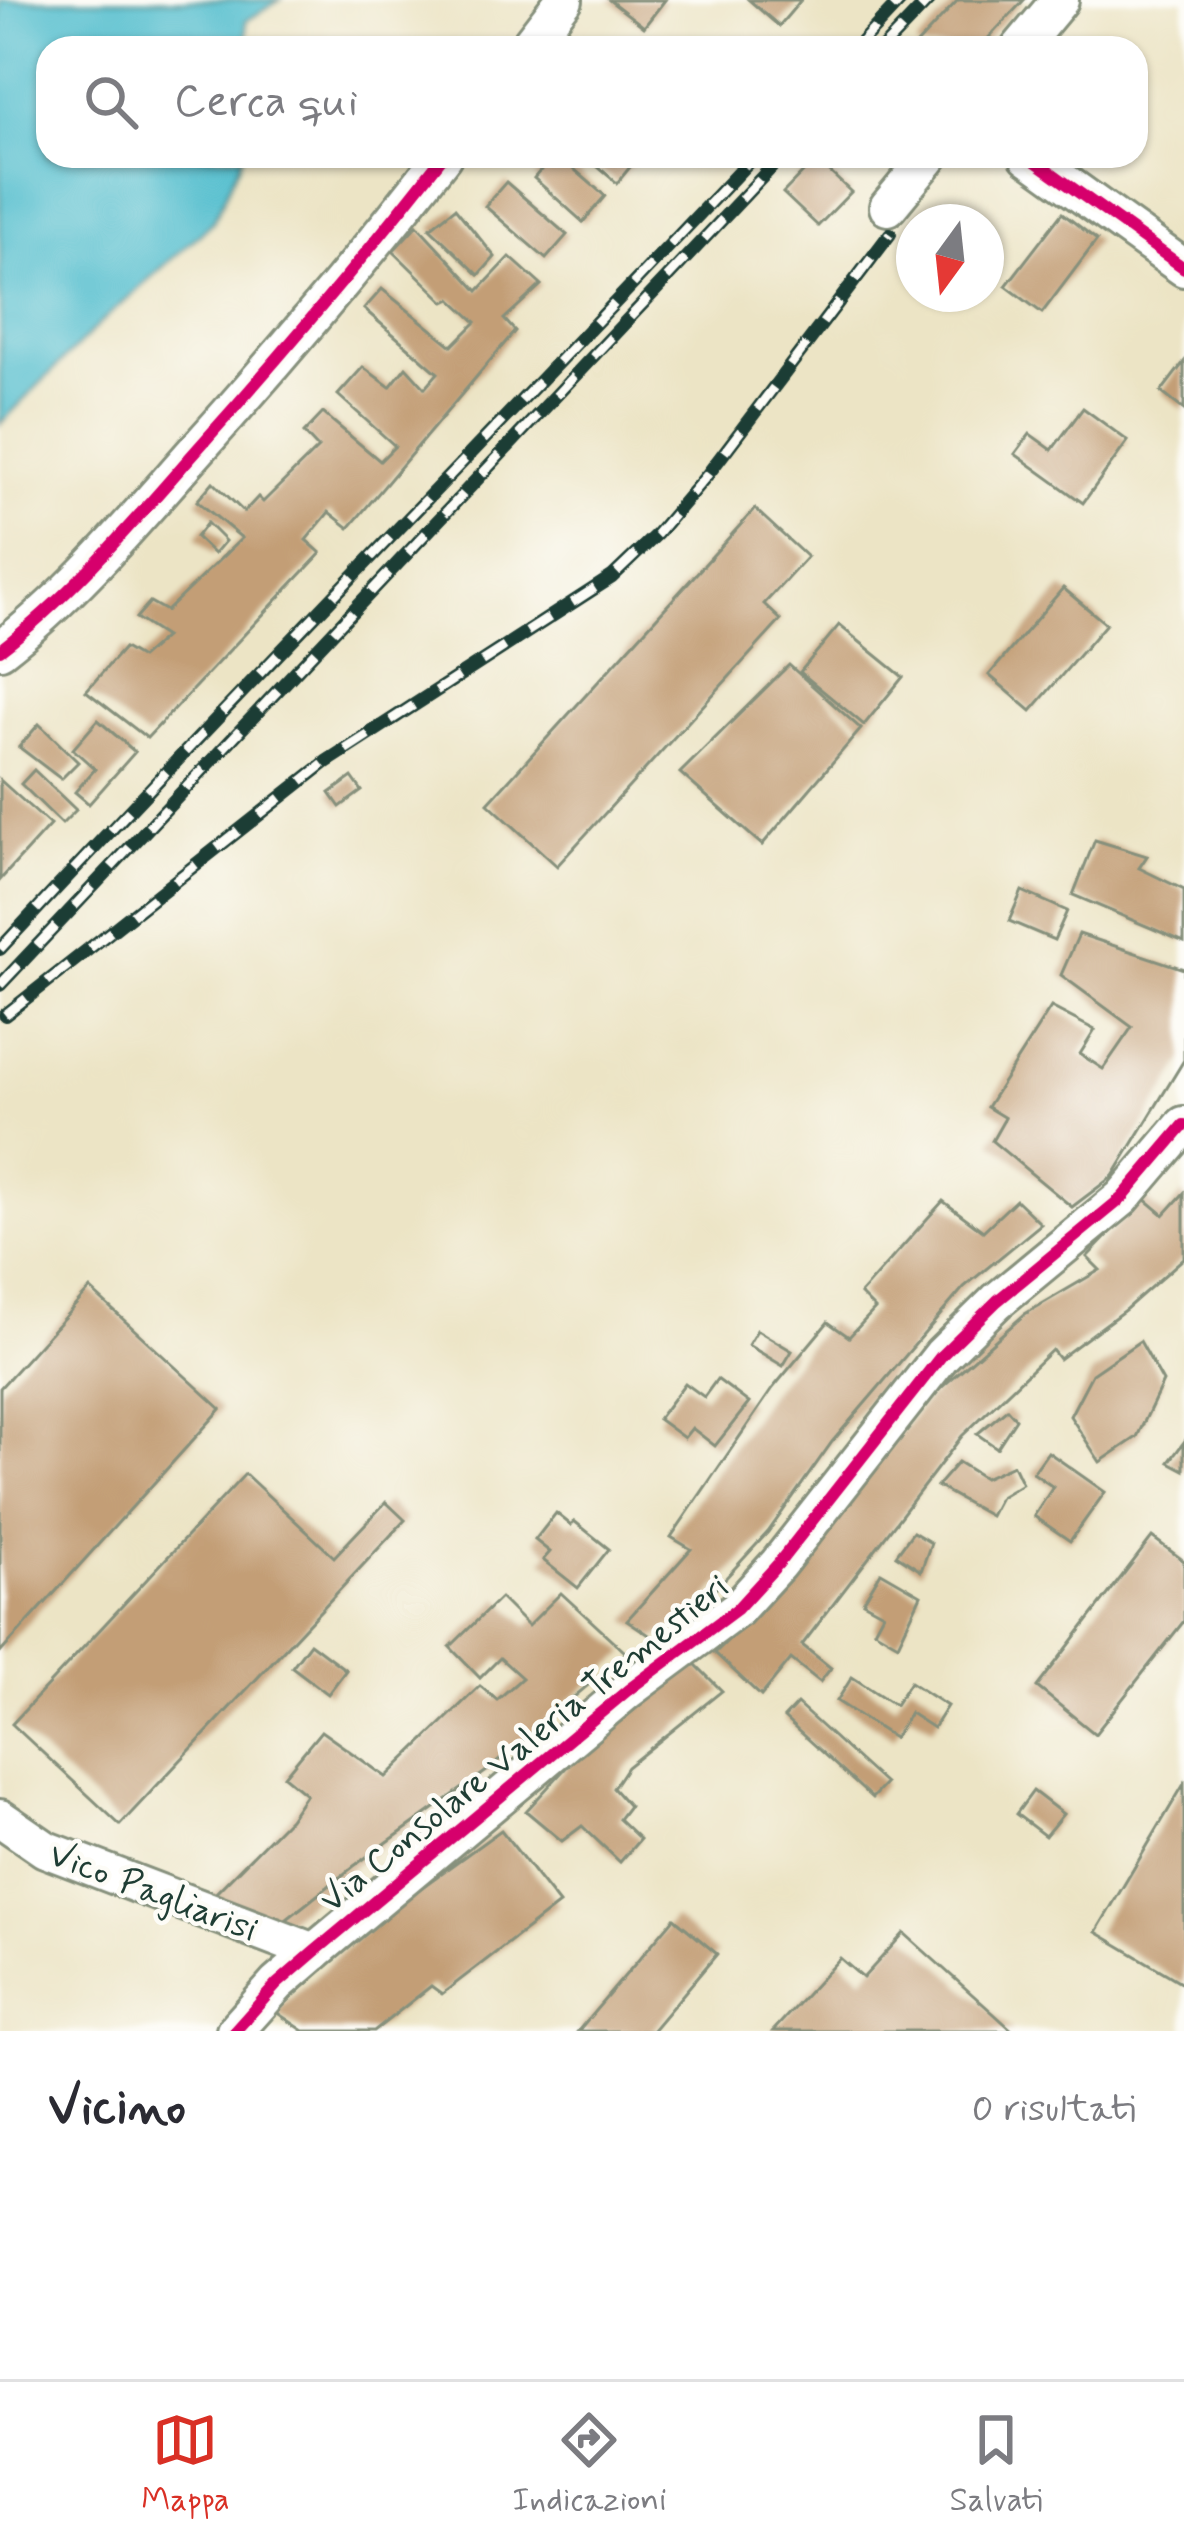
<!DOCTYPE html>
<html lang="it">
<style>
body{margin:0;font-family:Mynerve,sans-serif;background:#f7f7f7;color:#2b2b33}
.compass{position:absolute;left:896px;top:204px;width:108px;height:108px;border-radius:50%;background:#fff;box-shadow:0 3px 9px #0004;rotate:195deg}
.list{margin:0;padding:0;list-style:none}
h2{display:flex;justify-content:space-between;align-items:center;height:156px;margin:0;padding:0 48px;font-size:51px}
h2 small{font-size:39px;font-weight:400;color:#7c7c81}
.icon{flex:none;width:66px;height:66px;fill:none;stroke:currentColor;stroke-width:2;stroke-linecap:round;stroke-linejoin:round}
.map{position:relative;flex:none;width:1184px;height:2031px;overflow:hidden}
.search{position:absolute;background:#fff;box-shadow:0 3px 9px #0004;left:36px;right:36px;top:36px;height:132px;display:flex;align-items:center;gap:30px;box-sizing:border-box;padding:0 42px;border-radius:36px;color:#7c7c81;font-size:45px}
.sheet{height:348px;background:#fff}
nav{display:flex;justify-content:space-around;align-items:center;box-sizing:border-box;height:168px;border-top:3px solid #e1e1e2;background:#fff;font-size:33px;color:#7c7c81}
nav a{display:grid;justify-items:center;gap:6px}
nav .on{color:#d93025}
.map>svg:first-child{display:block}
.water{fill:#53bece;stroke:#397e81;stroke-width:3}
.building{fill:#c39e76}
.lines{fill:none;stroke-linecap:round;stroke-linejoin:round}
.minor-casing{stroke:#86907c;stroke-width:42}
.minor{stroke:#fff;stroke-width:36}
.rail-casing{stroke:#1f3d34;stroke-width:14}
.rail{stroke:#fdfcf7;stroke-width:9;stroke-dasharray:27;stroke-linecap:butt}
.cycleway-casing{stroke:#fdfcf7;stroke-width:20}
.cycleway{stroke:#d6006c;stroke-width:12}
.labels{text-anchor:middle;stroke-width:9;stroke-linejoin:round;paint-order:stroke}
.street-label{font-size:36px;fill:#1f3d34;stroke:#fdfcf7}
</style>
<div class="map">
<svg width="1184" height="2031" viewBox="0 0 1184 2031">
<rect width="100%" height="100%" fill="#fdfcf7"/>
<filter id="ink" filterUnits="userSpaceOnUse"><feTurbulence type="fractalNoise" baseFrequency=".00833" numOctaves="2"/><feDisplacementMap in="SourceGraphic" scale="24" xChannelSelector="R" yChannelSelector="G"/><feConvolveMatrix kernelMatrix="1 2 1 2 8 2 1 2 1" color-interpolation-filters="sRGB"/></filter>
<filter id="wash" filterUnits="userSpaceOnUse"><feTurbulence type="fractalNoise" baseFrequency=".004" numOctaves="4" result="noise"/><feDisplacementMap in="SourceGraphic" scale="48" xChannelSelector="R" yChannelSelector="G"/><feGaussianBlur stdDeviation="2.7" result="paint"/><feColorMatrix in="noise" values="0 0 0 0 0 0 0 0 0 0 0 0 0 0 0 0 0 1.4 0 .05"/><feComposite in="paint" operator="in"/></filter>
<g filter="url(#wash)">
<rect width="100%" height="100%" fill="#ece4c5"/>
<polygon class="water" points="0,0 280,0 246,21 247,48 48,48 48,156 243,156 213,222 101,322 0,424"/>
<g id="blocks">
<g class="building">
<polygon points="609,0 665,0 644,27"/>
<polygon points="749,0 801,0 779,26"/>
<polygon points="958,0 1024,0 979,48 919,48 916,45"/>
<polygon points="553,156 559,156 605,196 583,222 534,178"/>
<polygon points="585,156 639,156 617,183"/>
<polygon points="816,159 851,192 818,226 783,193"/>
<polygon points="506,182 567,235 546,259 485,206"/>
<polygon points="455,208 495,257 479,275 430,228"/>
<polygon points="1062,213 1097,240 1042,313 1006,286"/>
<polygon points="417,225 478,291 510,257 541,285 504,319 515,331 349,528 329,512 306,540 321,553 147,738 86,691 124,648 141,658 165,637 136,618 150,602 166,611 242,538 197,501 213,482 244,512 258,497 263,502 318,448 304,433 323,413 380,461 395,446 338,395 363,367 390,387 406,367 425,388 438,373 364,309 382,289 452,346 476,322 451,299 445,302 393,251"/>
<polygon points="1184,362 1184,410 1161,392"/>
<polygon points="1083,408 1128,441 1083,503 1015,454 1030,434 1052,450"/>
<polygon points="755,509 807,557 764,604 781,620 557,866 488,803"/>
<polygon points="207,523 225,541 214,554 196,537"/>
<polygon points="1063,588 1106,624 1031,711 989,675"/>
<polygon points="839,625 903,677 864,725 800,672"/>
<polygon points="789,665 861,729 762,845 680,773"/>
<polygon points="98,720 135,752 89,804 75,792 95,769 73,749"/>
<polygon points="39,724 78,762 61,779 19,747"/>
<polygon points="34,770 76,810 62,824 21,784"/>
<polygon points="352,777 362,791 340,807 330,793"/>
<polygon points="0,780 50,825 0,880"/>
<polygon points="1095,840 1147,856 1139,868 1184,890 1184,942 1073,895"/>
<polygon points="1022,891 1067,911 1054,940 1009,921"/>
<polygon points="1079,934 1184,969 1184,1060 1113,1176 1072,1207 992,1141 1005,1118 987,1107 1051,1007 1095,1030 1080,1054 1103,1069 1132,1027 1061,975"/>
<polygon points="1184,1193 1184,1258 1126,1309 1059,1359 1052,1350 962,1436 802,1645 831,1668 820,1682 791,1659 761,1696 715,1653 763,1606 926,1401 1025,1314 1100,1270 1087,1257 1144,1198 1164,1215"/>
<polygon points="1016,1200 1041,1224 964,1287 832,1442 768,1532 700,1606 655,1639 627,1620 691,1549 671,1537 773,1388 828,1322 849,1337 875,1309 860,1294 943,1201 983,1231"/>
<polygon points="90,1289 221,1409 0,1653 0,1388"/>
<polygon points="757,1330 792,1351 783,1366 748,1345"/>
<polygon points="1140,1341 1163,1382 1137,1437 1100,1462 1070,1416 1092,1374"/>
<polygon points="717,1379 749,1403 715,1446 692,1428 684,1438 658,1419 685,1383 704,1397"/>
<polygon points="1007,1409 1016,1419 997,1448 977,1434"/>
<polygon points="1184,1442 1184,1470 1169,1462"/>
<polygon points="1048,1452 1105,1492 1070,1541 1034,1516 1053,1487 1033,1473"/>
<polygon points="958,1462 984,1478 1013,1465 1022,1484 1000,1497 990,1516 937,1486"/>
<polygon points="245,1474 334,1557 386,1502 405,1520 120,1825 12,1724"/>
<polygon points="556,1513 571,1525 574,1521 609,1549 578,1588 543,1560 550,1552 535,1540"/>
<polygon points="913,1532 931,1543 921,1571 896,1555"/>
<polygon points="1152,1537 1184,1561 1184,1621 1095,1734 1037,1687"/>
<polygon points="881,1572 921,1595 898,1644 874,1630 883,1613 863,1602"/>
<polygon points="561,1593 626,1653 488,1770 354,1866 277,1927 207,1902 289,1819 306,1794 284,1776 321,1731 386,1777 480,1686 497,1700 522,1678 500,1658 480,1678 450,1647 500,1598 528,1626"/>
<polygon points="310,1643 346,1670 328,1694 292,1667"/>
<polygon points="693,1662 722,1691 627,1767 613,1788 629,1806 619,1819 640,1839 620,1862 582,1826 562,1841 526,1811 575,1758"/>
<polygon points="852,1677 895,1705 910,1682 947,1706 933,1728 910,1713 894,1738 837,1701"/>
<polygon points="797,1704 885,1784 872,1798 784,1718"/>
<polygon points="1184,1784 1184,1984 1096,1932"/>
<polygon points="1033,1791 1063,1814 1045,1836 1016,1814"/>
<polygon points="501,1830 559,1904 442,1994 431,1986 374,2031 304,2031 276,2012 382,1916"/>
<polygon points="674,1918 717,1954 652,2031 578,2031"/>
<polygon points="904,1933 1013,2031 773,2031 840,1958 863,1978"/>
</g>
</g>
</g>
<g filter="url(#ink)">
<use href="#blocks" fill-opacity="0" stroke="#86907c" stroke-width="3"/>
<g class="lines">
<defs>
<g id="minor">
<polyline points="527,48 564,0"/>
<polyline points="1020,48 1060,0"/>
<polyline points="1028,156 1184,268"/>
<polyline points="888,207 930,156"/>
<path d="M0,650C73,594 133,522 194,453C280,357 364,258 443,156"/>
<polyline points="0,1818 45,1849 314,1952"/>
<polyline points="235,2031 277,1984 314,1952 628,1690 737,1609 778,1564 942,1355 997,1301 1122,1198 1184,1125"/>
</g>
</defs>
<use href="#minor" class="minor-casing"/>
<use href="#minor" class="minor"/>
<defs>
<g id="rail">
<polyline points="856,48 901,0"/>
<polyline points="883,48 929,0"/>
<path d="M0,949C248,681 504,422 754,156"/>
<polyline points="0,985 782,156"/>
<polyline points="5,1015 326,762 612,577 657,534 708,474 890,234"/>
</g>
</defs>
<use href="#rail" class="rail-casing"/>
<use href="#rail" class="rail"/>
<defs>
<g id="cycleway">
<polyline points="1028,156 1184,268"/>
<path d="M0,650C73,594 133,522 194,453C280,357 364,258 443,156"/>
<polyline points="235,2031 277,1984 314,1952 628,1690 737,1609 778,1564 942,1355 997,1301 1122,1198 1184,1125"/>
</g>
</defs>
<use href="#cycleway" class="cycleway-casing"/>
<use href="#cycleway" class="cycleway"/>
</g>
</g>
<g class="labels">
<g class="street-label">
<text transform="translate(523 1742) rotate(-39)" y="13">Via Consolare Valeria Tremestieri</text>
<text transform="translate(154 1890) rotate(21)" y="13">Vico Pagliarisi</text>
</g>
</g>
</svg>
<svg class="compass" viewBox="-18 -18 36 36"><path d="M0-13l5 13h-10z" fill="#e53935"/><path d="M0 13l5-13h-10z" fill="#7c7c81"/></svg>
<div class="search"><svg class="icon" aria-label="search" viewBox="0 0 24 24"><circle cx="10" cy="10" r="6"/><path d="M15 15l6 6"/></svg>Cerca qui</div>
</div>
<section class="sheet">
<h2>Vicino<small>0 risultati</small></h2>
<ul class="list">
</ul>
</section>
<nav>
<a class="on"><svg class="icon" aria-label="map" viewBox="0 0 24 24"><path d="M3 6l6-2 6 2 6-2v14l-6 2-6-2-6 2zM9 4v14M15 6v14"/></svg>Mappa</a>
<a><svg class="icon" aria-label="directions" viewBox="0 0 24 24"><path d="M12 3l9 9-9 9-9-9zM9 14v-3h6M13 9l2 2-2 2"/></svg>Indicazioni</a>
<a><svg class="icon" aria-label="saved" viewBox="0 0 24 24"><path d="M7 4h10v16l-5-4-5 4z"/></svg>Salvati</a>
</nav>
